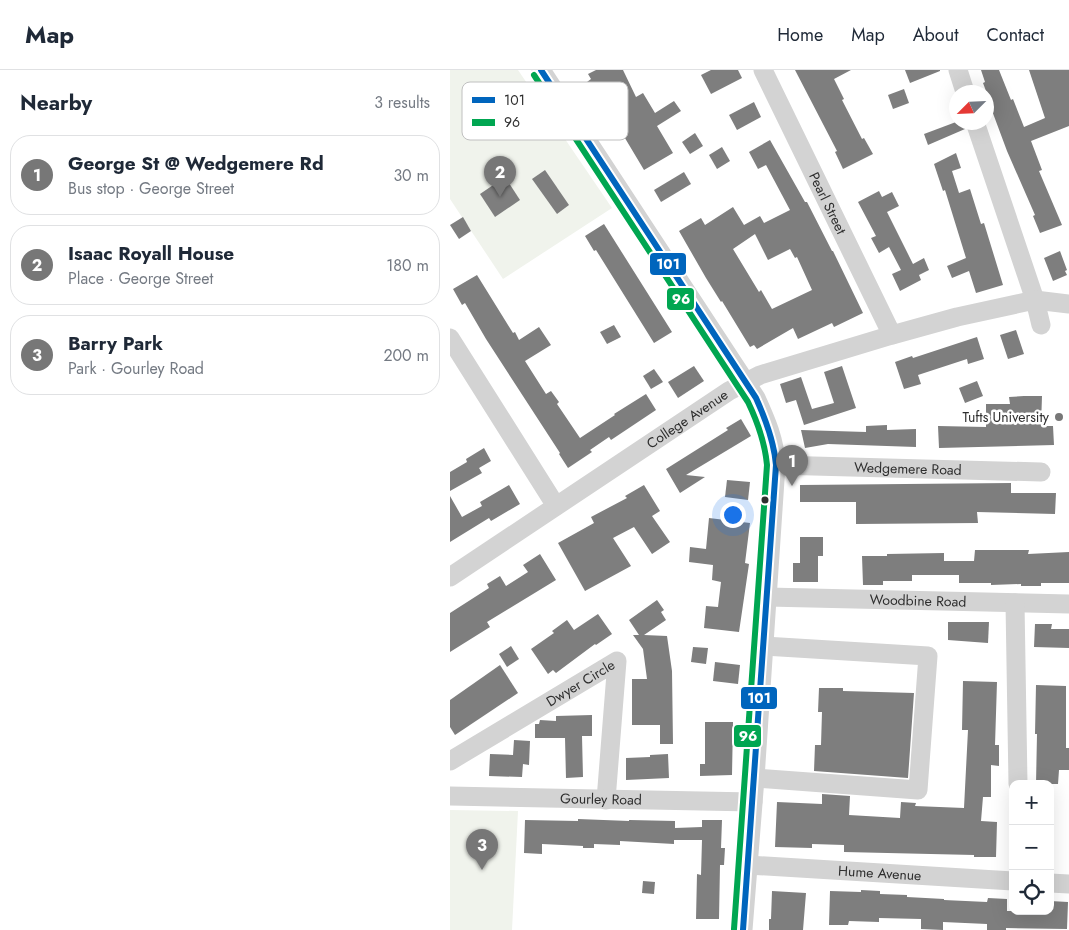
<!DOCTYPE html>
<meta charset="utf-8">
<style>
body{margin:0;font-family:Jost,sans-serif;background:#f2f2f3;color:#1f2937}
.controls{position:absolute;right:15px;bottom:15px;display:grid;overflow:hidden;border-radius:10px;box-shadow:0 5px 20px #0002}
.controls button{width:45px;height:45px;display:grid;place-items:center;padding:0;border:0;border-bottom:1px solid #e0e1e3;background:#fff;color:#1f2937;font:25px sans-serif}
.compass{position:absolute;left:499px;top:15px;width:45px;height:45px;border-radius:50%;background:#fff;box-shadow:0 5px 20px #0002;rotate:246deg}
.you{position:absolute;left:282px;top:444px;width:18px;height:18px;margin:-12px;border:4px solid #fff;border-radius:50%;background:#1a73e8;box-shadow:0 0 0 8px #1a73e833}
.badge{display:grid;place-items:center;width:32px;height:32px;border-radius:50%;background:#777;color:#fff;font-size:16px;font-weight:700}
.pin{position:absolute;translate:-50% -41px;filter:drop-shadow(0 1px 2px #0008)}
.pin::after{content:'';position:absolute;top:26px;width:18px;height:15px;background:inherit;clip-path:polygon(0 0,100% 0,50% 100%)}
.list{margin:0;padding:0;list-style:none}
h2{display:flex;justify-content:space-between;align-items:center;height:65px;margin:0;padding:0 20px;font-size:21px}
h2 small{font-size:16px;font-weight:400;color:#747a83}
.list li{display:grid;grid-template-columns:32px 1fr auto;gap:15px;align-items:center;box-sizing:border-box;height:80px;margin:0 10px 10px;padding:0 10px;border:1px solid #e0e1e3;border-radius:20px}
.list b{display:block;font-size:19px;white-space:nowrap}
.list p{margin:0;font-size:16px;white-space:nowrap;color:#747a83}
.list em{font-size:16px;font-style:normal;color:#747a83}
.icon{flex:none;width:28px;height:28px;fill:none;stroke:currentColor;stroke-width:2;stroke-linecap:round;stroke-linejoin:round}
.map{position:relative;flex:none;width:619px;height:860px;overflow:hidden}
header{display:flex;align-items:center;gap:30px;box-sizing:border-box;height:70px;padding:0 25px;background:#fff;border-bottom:1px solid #e0e1e3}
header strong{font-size:24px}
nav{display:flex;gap:28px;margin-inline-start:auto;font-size:18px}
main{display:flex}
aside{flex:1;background:#fff}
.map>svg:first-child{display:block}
.green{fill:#f0f3ec}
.building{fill:#7e7e7e;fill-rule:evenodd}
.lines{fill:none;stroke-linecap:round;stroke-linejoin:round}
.minor{stroke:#d3d3d3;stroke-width:19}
.bus-1-casing{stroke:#fff;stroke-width:10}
.bus-2-casing{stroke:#fff;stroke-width:10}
.bus-1{stroke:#0065bd;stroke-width:6}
.bus-2{stroke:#00a651;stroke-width:6}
.poi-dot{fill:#777;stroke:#fff;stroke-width:2}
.bus-dot{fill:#2e2e2e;stroke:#fff;stroke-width:2}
.labels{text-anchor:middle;stroke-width:5;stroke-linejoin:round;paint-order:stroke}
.street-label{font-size:14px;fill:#2e2e2e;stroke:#fff}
.poi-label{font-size:14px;fill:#2e2e2e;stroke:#fff;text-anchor:end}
.key{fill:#fff;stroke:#c0c0c0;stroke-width:1}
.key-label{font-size:14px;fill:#2e2e2e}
.line-badge{stroke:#fff;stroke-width:2}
.badge-label{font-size:14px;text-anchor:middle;font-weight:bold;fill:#fff}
</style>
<header>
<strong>Map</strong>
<nav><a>Home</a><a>Map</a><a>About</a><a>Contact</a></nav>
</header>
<main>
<aside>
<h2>Nearby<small>3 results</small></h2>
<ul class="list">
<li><span class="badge">1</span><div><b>George St @ Wedgemere Rd</b><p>Bus stop · George Street</p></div><em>30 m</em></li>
<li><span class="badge">2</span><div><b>Isaac Royall House</b><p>Place · George Street</p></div><em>180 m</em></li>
<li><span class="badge">3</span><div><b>Barry Park</b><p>Park · Gourley Road</p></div><em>200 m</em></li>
</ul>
</aside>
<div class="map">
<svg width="619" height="860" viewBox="0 0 619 860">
<rect width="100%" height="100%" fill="#fff"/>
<g class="green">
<polygon points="0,0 68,0 162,138 53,209 0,129"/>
<polygon points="0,740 68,741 62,860 0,860"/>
</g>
<g class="building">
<polygon points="146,0 173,0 186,27 193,23 205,43 224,31 231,41 207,56 223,83 194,100 163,48 160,50 137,12 141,9 138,4"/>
<polygon points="261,0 288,0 292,8 261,24 251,5"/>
<polygon points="345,0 401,0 384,9 394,29 392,30 412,69 414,68 423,84 393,99 385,82 387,81"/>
<polygon points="455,0 490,0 490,1 460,13"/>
<polygon points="531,0 549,0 561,30 563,29 574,57 595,48 579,0 619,0 619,56 581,71 592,100 589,101 612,155 590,163 583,146 585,145 557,81 541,38 542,37 533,13 535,12"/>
<polygon points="454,19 459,33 443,39 438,25"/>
<polygon points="304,32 311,47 287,60 279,45"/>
<polygon points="506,52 514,52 515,59 478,75 474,64"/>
<polygon points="245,63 253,76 240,84 232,72"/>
<path d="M320,70L355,132H357L382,181H383L413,243L384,257L382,253L348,269L343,258L307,279L304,275L300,277L272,231L271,232L256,208L229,161L251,148L255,155L283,137L294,155L310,146L314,153L340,140L316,95L308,99L299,82ZM305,164L318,190L340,179L345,188L347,187L362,220L322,239L311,220L309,222L283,179Z"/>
<polygon points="272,77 280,91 267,99 259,85"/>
<polygon points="506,83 511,98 502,101 509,123 520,119 531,154 534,153 553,215 526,223 519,201 502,208 497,196 516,188 495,120 493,121 484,94"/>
<polygon points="95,100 119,135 107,144 82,109"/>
<polygon points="234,102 241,114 211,132 204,120"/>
<polygon points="55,107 70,130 45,147 30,124"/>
<polygon points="429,121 432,127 442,122 449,136 437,142 463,194 474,188 479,200 469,205 471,210 450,221 442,204 451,200 439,177 429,183 421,168 426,166 408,132"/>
<polygon points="13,147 21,161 9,169 0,155"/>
<polygon points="154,154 222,262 204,273 146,180 144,181 135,166"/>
<polygon points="610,181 617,200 615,201 617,205 603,211 594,188"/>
<polygon points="27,205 63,263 65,262 69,270 89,257 101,275 75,291 96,324 101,321 109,332 107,334 130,368 165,345 164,344 196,324 206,340 161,370 159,367 140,380 142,382 118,398 109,384 110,383 36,269 15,233 12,235 3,219"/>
<polygon points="164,255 171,267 157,274 150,262"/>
<polygon points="566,260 574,284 558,289 550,265"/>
<polygon points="527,267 534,289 518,294 517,289 468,305 471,314 454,319 445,292 462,286 463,288"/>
<polygon points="244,296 254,311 228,328 218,312"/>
<polygon points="392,296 406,338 354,355 346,330 336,333 330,314 351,307 362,339 384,333 374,302"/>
<polygon points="204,299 213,312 201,319 193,306"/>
<polygon points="527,311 533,326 515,333 509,318"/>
<polygon points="574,326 592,326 591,356 603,356 604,375 489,378 488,356 536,357 536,334 560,334 559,327"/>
<polygon points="291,349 301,366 236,405 255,407 230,423 216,399 278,360 276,358"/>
<polygon points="437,355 437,360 466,359 466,377 378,374 355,378 351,360 416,362 416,356"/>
<polygon points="34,378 41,391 29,398 32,403 0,421 0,402 17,392 16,389"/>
<polygon points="277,410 300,412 298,430 275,427"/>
<polygon points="561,413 561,423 606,423 605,444 527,442 528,453 406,454 406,432 350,432 350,415"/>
<polygon points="59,415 70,434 41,451 39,448 0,472 0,426 12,447 32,436 30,432"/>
<polygon points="194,415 210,441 202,446 220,472 202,484 184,457 163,468 181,496 135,521 108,473 144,453 141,447 177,428 175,426"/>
<polygon points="259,448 300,453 295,493 299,494 289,562 254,558 256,536 268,537 271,512 262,510 263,495 239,492 240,477 256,479"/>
<polygon points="350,467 373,467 373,486 368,486 368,512 343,512 343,493 350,493"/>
<polygon points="525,480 579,480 578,484 619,482 619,513 591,513 591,516 571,516 571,514 541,515 541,513 509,513 509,505 462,505 462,511 433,511 433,515 413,515 412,486 437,486 437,484 494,483 494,491 524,491"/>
<polygon points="90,484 106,510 37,552 40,557 0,582 0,543 39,518 37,514 50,506 56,516 78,502 73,495"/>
<polygon points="207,530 214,540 211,542 216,550 194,565 217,566 222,601 223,674 210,674 210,655 182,655 182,609 197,609 193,579 183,565 189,565 179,550"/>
<polygon points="148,544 162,564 146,575 145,574 106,603 103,600 98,604 81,579 104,563 102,561 117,550 124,560"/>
<polygon points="498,552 539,552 538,573 498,570"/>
<polygon points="585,554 602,554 601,559 619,559 619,578 584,577"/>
<polygon points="61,576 69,589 57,597 49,584"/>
<polygon points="243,577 258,578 256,594 241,592"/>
<polygon points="265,592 290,595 288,614 263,611"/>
<polygon points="50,595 68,623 5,665 0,657 0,630"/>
<polygon points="513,611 547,612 545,675 549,675 549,696 541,695 541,727 533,727 531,751 547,752 546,787 524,787 524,785 394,782 394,775 362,774 362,778 325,777 327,732 372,734 372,724 400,726 399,745 450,748 451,732 466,733 465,736 514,738 518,660 512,660"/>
<polygon points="586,615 616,616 616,678 619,678 619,700 609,700 608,714 586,714 587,664 585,664"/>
<polygon points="369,618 393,618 393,621 464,623 458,708 364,701 365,675 371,675 372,642 368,642"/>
<polygon points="142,645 142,666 132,666 133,707 116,708 115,668 85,668 85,654 89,654 90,650 106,651 106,646"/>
<polygon points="255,652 283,652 282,705 250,706 250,694 255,694"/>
<polygon points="64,670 80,671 79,695 73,694 72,707 39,706 40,684 63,685"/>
<polygon points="218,684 219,708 176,710 176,688 200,687 200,685"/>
<polygon points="128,749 179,751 179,750 225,751 225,758 252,757 252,750 272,750 271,778 275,778 274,795 270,795 269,849 246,849 247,804 251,805 252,770 224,770 224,774 170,771 170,775 144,774 144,778 133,778 133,776 92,774 92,784 74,783 75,750 128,751"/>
<polygon points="193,811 205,812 204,824 192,823"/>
<polygon points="411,820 430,821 430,824 457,825 457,827 494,829 494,830 537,832 538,828 557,829 557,841 600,841 600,831 618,832 617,859 556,858 556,860 537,860 537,854 493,852 493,860 471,859 471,849 429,848 429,852 399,851 398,855 379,855 380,821 411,822"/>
<polygon points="322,821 356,823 353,860 319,860 319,849 321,849"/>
</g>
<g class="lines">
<g class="minor">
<path d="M91,0L306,328C316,350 325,370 326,395L305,708L293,860"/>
<path id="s1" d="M313,0L442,265"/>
<polyline points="508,0 515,22"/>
<polyline points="525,52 585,230 591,255"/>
<polyline points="0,268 106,436"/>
<path id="s2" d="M326,395L591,402"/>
<path id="s3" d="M0,507L279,321L310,305L442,265L507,247L585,230L619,234"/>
<path id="s4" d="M317,527L619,534"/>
<polyline points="565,533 568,714"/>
<path id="s5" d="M0,691L167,591L156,730"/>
<polyline points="305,708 468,720 478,586 314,576"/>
<path id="s6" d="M0,726L303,732"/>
<path id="s7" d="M298,795L563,811"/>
<polyline points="600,813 619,814"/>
</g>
<defs>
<path id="bus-1" d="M91,0L306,328C316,350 324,371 326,395L293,860"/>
<path id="bus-2" d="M84,5L298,332C308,353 315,373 317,395L284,859"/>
</defs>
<use href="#bus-1" class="bus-1-casing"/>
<use href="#bus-2" class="bus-2-casing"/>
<use href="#bus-1" class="bus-1"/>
<use href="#bus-2" class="bus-2"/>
</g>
<circle class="poi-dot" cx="609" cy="347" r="5"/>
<circle class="bus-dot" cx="315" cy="430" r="4.5"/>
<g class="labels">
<g class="street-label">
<text dy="5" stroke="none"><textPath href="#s1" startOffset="148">Pearl Street</textPath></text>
<text dy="5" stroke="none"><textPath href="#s3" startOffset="285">College Avenue</textPath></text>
<text dy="5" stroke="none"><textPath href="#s2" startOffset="132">Wedgemere Road</textPath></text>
<text dy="5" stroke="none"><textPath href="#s4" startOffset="151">Woodbine Road</textPath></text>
<text dy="5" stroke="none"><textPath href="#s5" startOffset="152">Dwyer Circle</textPath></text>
<text dy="5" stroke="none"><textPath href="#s6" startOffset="151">Gourley Road</textPath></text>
<text dy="5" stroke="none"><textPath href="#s7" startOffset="132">Hume Avenue</textPath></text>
</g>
<g class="poi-label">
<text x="599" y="352">Tufts University</text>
</g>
</g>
<rect x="12" y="12" width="166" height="58" rx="8" class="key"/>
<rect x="22" y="27" width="23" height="6" fill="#0065bd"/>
<rect x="22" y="49" width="23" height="7" fill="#00a651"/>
<g class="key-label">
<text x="54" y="35">101</text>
<text x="54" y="57">96</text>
</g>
<g class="line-badge">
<rect x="199" y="182" width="38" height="24" rx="5" fill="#0065bd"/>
<rect x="216" y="217" width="29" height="24" rx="5" fill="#00a651"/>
<rect x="290" y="616" width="38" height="24" rx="5" fill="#0065bd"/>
<rect x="283" y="654" width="29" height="24" rx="5" fill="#00a651"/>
</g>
<g class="badge-label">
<text x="218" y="199">101</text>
<text x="231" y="234">96</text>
<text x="309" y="633">101</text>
<text x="298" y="671">96</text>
</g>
</svg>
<div class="controls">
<button>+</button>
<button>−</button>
<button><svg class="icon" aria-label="locate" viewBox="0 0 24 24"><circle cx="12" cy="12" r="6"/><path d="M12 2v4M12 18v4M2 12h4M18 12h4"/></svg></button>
</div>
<svg class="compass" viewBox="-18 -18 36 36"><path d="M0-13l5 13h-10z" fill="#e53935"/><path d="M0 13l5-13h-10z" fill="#747a83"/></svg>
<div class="you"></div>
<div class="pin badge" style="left:342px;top:416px">1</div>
<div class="pin badge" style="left:50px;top:127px">2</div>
<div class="pin badge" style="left:32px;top:800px">3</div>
</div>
</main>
